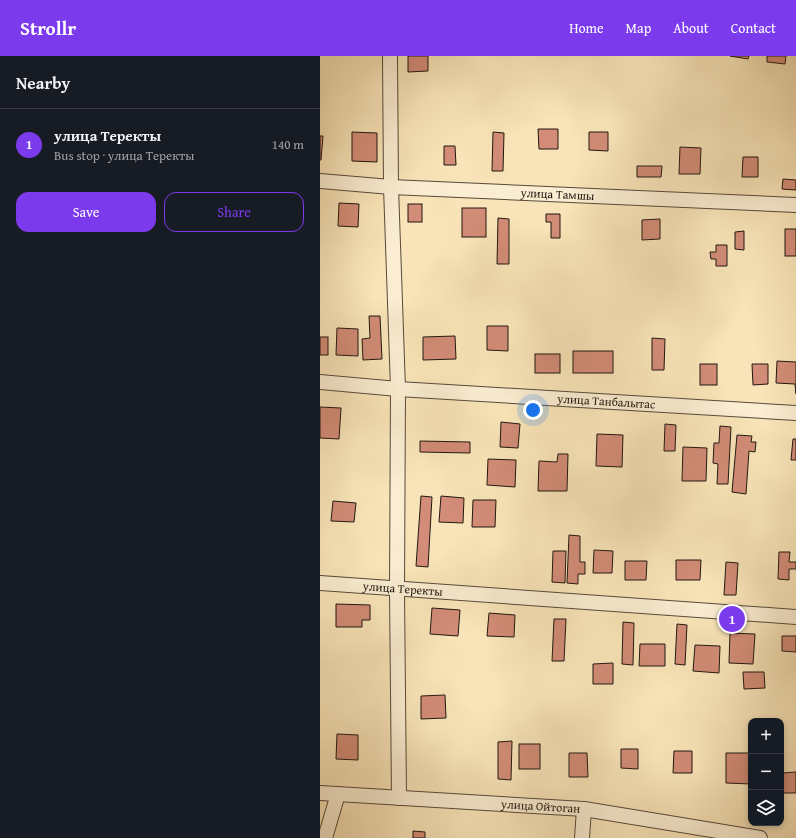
<!DOCTYPE html>
<meta charset="utf-8">
<style>
body{margin:0;font-family:"Gentium Book Plus",serif;background:#20242c;color:#f1f3f6}
.controls{position:absolute;right:12px;bottom:12px;display:grid;overflow:hidden;border-radius:8px;box-shadow:0 2px 6px #0003}
.controls button{width:36px;height:36px;display:grid;place-items:center;padding:0;border:0;border-bottom:1px solid #363941;background:#171b24;color:#f1f3f6;font:20px sans-serif}
.you{position:absolute;left:213px;top:354px;width:14px;height:14px;margin:-10px;border:3px solid #fff;border-radius:50%;background:#1a73e8;box-shadow:0 0 0 6px #1a73e833}
.badge{display:grid;place-items:center;width:26px;height:26px;border-radius:50%;background:#7c3aed;color:#fff;font-size:13px;font-weight:700}
.pin{position:absolute;translate:-50% -50%;border:2px solid #fff;box-shadow:0 1px 4px #0006}
.list{margin:0;padding:0;list-style:none}
h2{display:flex;justify-content:space-between;align-items:center;height:52px;margin:0;padding:0 16px;font-size:17px}
h2 small{font-size:13px;font-weight:400;color:#9ea1a6}
.list li{display:grid;grid-template-columns:26px 1fr auto;gap:12px;align-items:center;box-sizing:border-box;height:72px;padding:0 16px;border-top:1px solid #363941}
.list b{display:block;font-size:15px;white-space:nowrap}
.list p{margin:0;font-size:13px;white-space:nowrap;color:#9ea1a6}
.list em{font-size:13px;font-style:normal;color:#9ea1a6}
.actions{display:flex;gap:8px;padding:12px 16px}
.actions a{flex:1;padding:9px 0;border:1px solid #7c3aed;border-radius:12px;text-align:center;font-size:14px;color:#7c3aed}
.actions .main{background:#7c3aed;color:#fff}
.icon{flex:none;width:22px;height:22px;fill:none;stroke:currentColor;stroke-width:2;stroke-linecap:round;stroke-linejoin:round}
.map{position:relative;flex:none;width:476px;height:782px;overflow:hidden}
header{display:flex;align-items:center;gap:24px;box-sizing:border-box;height:56px;padding:0 20px;background:#7c3aed;color:#fff}
header strong{font-size:19px}
nav{display:flex;gap:22px;margin-inline-start:auto;font-size:14px}
main{display:flex}
aside{flex:1;background:#171b24}
.map>svg:first-child{display:block}
.building{fill:#d28c77;stroke:#211710}
.lines{fill:none;stroke-linecap:round;stroke-linejoin:round}
.street-casing{stroke:#574a3a;stroke-width:16}
.street{stroke:#faedd1;stroke-width:14}
.labels{text-anchor:middle;stroke-width:3;stroke-linejoin:round;paint-order:stroke}
.street-label{font-size:12px;fill:#211710;stroke:#faedd1}
</style>
<header>
<strong>Strollr</strong>
<nav><a>Home</a><a>Map</a><a>About</a><a>Contact</a></nav>
</header>
<main>
<aside>
<h2>Nearby<small></small></h2>
<ul class="list">
<li><span class="badge">1</span><div><b>улица Теректы</b><p>Bus stop · улица Теректы</p></div><em>140 m</em></li>
</ul>
<div class="actions"><a class="main">Save</a><a>Share</a></div>
</aside>
<div class="map">
<svg width="476" height="782" viewBox="0 0 476 782">
<rect width="100%" height="100%" fill="#f8e4b8"/>
<filter id="stains"><feTurbulence type="fractalNoise" baseFrequency=".005" numOctaves="4"/><feColorMatrix values="0 0 0 0 .2 0 0 0 0 .09 0 0 0 0 .02 0 0 0 .5 -.17"/></filter>
<radialGradient id="worn" r=".72"><stop offset=".6" stop-color="#630" stop-opacity="0"/><stop offset="1" stop-color="#630" stop-opacity=".3"/></radialGradient>
<g class="building">
<polygon points="88,0 108,0 108,15 88,16"/>
<polygon points="410,0 429,0 428,3"/>
<polygon points="447,0 466,0 465,8 447,6"/>
<polygon points="218,73 238,73 238,93 219,93"/>
<polygon points="32,76 57,77 57,106 32,105"/>
<polygon points="173,76 184,77 183,115 172,115"/>
<polygon points="269,76 288,76 288,95 269,94"/>
<polygon points="0,80 3,80 1,104 0,104"/>
<polygon points="124,90 135,90 136,109 124,109"/>
<polygon points="360,91 381,92 380,118 359,118"/>
<polygon points="423,101 438,101 438,121 422,121"/>
<polygon points="317,110 342,110 341,121 317,121"/>
<polygon points="463,123 476,124 476,134 462,133"/>
<polygon points="19,147 39,148 38,171 18,170"/>
<rect x="88" y="148" width="14" height="18"/>
<rect x="142" y="152" width="24" height="29"/>
<polygon points="226,158 240,158 240,182 231,182 231,166 226,166"/>
<polygon points="178,162 189,163 189,208 177,208"/>
<polygon points="340,163 340,183 322,184 322,164"/>
<rect x="465" y="173" width="11" height="27"/>
<polygon points="424,175 424,194 415,193 415,176"/>
<polygon points="396,189 407,189 407,210 396,210 396,203 391,203 390,196 396,196"/>
<polygon points="49,260 60,260 62,303 43,304 42,283 50,282"/>
<polygon points="167,270 188,270 188,295 167,294"/>
<polygon points="17,272 38,273 38,300 16,299"/>
<polygon points="135,280 136,303 103,304 103,281"/>
<rect x="0" y="281" width="8" height="18"/>
<polygon points="332,282 345,283 344,314 332,314"/>
<rect x="253" y="295" width="40" height="22"/>
<rect x="215" y="298" width="25" height="19"/>
<polygon points="457,305 476,306 476,338 475,328 456,327"/>
<rect x="380" y="308" width="17" height="21"/>
<polygon points="432,308 448,308 448,328 433,329"/>
<polygon points="0,351 21,352 19,383 0,382"/>
<polygon points="181,366 200,368 198,392 180,391"/>
<polygon points="345,368 356,369 355,395 344,395"/>
<polygon points="400,370 411,371 408,428 397,428 398,408 393,407 394,387 399,387"/>
<polygon points="277,378 303,379 302,411 276,410"/>
<polygon points="417,379 432,380 431,386 436,386 435,396 429,395 426,438 412,436"/>
<polygon points="473,383 476,383 476,404 471,404"/>
<polygon points="100,385 150,386 150,397 100,396"/>
<polygon points="363,391 387,392 386,425 362,425"/>
<polygon points="238,398 248,398 247,435 218,435 219,405 237,406"/>
<polygon points="168,403 196,404 195,431 167,429"/>
<polygon points="101,440 112,441 108,511 96,510"/>
<polygon points="121,440 144,442 143,467 119,466"/>
<polygon points="153,444 176,444 175,471 152,471"/>
<polygon points="13,445 36,447 34,466 11,465"/>
<polygon points="249,479 260,480 260,506 265,506 265,518 258,518 258,528 247,527"/>
<polygon points="274,494 293,495 292,517 273,517"/>
<polygon points="233,495 246,495 245,527 232,526"/>
<polygon points="459,496 470,496 469,506 476,506 476,513 469,513 469,524 458,523"/>
<polygon points="356,504 381,504 380,524 356,524"/>
<polygon points="305,505 327,505 326,524 305,524"/>
<polygon points="406,506 418,507 416,539 404,539"/>
<polygon points="16,548 50,549 50,564 42,564 42,571 16,571"/>
<polygon points="112,552 140,554 138,580 110,578"/>
<polygon points="169,557 195,559 194,581 167,580"/>
<polygon points="234,563 246,563 244,605 232,605"/>
<polygon points="303,566 314,567 313,609 302,608"/>
<polygon points="357,568 367,569 365,609 355,608"/>
<polygon points="410,577 435,578 433,608 409,607"/>
<polygon points="462,580 476,580 476,596 462,595"/>
<polygon points="320,588 345,588 345,610 319,610"/>
<polygon points="375,589 400,590 399,617 373,615"/>
<polygon points="293,607 293,628 273,628 273,608"/>
<polygon points="423,616 444,616 445,632 424,633"/>
<polygon points="125,639 126,662 101,663 101,640"/>
<polygon points="17,678 38,679 38,704 16,703"/>
<polygon points="192,685 191,724 178,723 178,686"/>
<rect x="199" y="688" width="21" height="25"/>
<polygon points="301,693 318,693 318,713 301,712"/>
<polygon points="354,695 372,695 372,717 353,717"/>
<polygon points="249,697 267,697 268,721 249,721"/>
<polygon points="406,697 431,697 431,728 406,727"/>
<polygon points="476,716 476,737 462,737 463,717"/>
<polygon points="93,775 105,776 105,782 93,782"/>
</g>
<g class="lines">
<defs>
<g id="street">
<polyline points="70,0 71,131 78,333 77,534 79,742"/>
<path id="s1" d="M0,125L71,131L476,149"/>
<path id="s2" d="M0,326L78,333L476,357"/>
<path id="s3" d="M0,527L476,561"/>
<path id="s4" d="M0,737L264,753L440,782"/>
<polyline points="5,782 18,738"/>
<polyline points="262,782 264,753"/>
</g>
</defs>
<use href="#street" class="street-casing"/>
<use href="#street" class="street"/>
</g>
<g class="labels">
<g class="street-label">
<text dy="4" stroke="none"><textPath href="#s1" startOffset="238">улица Тамшы</textPath></text>
<text dy="4" stroke="none"><textPath href="#s2" startOffset="287">улица Танбалытас</textPath></text>
<text dy="4" stroke="none"><textPath href="#s3" startOffset="83">улица Теректы</textPath></text>
<text dy="4" stroke="none"><textPath href="#s4" startOffset="221">улица Ойтоган</textPath></text>
</g>
</g>
<rect width="100%" height="100%" filter="url(#stains)"/>
<rect width="100%" height="100%" fill="url(#worn)"/>
</svg>
<div class="controls">
<button>+</button>
<button>−</button>
<button><svg class="icon" aria-label="layers" viewBox="0 0 24 24"><path d="M12 4l9 5-9 5-9-5zM3 14l9 5 9-5"/></svg></button>
</div>
<div class="you"></div>
<div class="pin badge" style="left:412px;top:563px">1</div>
</div>
</main>
